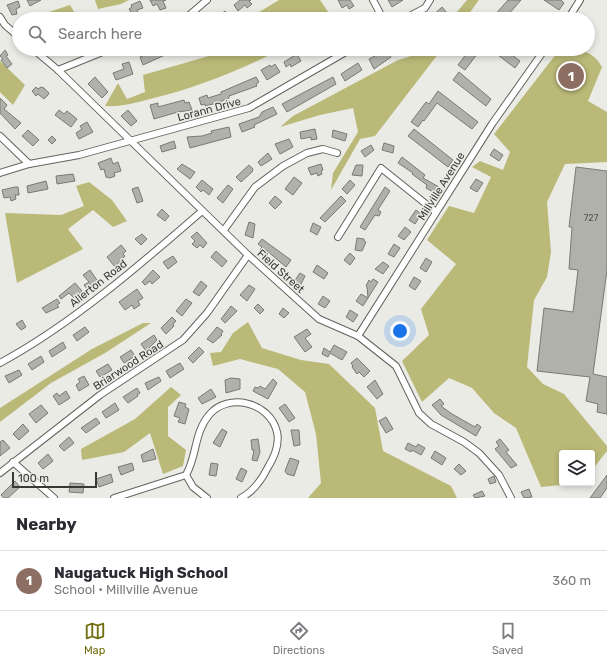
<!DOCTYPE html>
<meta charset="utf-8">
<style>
body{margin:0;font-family:Rubik,sans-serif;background:#f7f7f7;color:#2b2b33}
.controls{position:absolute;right:12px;bottom:12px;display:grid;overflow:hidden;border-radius:4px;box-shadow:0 2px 6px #0003}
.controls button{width:36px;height:36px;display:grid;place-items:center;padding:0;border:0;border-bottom:1px solid #e1e1e2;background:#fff;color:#2b2b33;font:20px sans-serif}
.scale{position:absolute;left:12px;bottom:10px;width:85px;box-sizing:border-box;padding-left:4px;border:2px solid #383836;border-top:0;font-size:11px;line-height:14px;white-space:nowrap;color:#383836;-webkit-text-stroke:3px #ebebe6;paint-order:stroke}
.you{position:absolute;left:400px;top:331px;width:14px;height:14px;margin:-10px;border:3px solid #fff;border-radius:50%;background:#1a73e8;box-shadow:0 0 0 6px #1a73e833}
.badge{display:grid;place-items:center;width:26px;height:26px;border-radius:50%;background:#706d0c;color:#fff;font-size:13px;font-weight:700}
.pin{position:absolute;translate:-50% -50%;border:2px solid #fff;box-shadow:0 1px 4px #0006}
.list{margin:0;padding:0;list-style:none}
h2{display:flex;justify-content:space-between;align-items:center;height:52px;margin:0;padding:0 16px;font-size:17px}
h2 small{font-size:13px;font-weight:400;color:#7c7c81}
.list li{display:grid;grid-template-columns:26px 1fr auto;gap:12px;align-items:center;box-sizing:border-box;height:60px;padding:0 16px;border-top:1px solid #e1e1e2}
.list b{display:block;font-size:15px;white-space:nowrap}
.list p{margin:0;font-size:13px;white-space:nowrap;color:#7c7c81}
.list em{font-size:13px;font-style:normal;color:#7c7c81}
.icon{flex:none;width:22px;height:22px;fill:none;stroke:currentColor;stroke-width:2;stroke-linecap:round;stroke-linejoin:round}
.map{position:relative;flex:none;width:607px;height:498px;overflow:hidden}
.search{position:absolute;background:#fff;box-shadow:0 2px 6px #0003;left:12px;right:12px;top:12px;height:44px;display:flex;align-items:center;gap:10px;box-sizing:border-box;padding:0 14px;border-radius:22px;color:#7c7c81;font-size:15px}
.sheet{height:112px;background:#fff}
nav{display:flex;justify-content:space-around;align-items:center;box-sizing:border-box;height:56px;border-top:1px solid #e1e1e2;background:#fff;font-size:11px;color:#7c7c81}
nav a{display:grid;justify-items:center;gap:2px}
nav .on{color:#706d0c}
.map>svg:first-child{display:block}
.forest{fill:#bab978}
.building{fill:#b1b1ac;stroke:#7a7a75}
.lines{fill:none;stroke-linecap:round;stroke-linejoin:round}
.minor-casing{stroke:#63635e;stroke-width:8}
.minor{stroke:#fff;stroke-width:6}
.labels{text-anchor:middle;stroke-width:3;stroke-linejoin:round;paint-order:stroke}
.number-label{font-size:9px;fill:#565654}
.street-label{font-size:11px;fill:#383836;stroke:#ebebe6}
</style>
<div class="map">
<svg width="607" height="498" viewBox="0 0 607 498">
<rect width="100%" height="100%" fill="#ebebe6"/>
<g class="forest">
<polygon points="95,0 129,0 121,4 98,9"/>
<polygon points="279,0 320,0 333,19 248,19"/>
<polygon points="467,0 479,0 465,19 451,19"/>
<polygon points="70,5 76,15 65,19 28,19"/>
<path d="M233,49H282C240,70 196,88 150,99C135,103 121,107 105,106L118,83L127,99L145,92L143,75Z"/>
<polygon points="425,49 442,49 375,136 360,139 331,190 333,173 358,132 353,108 320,115 280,127 293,116 398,60 421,53"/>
<path d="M560,49C578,49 593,50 602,67L588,101L607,112V162L565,164L547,202L551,252L547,277L534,300L527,367L543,384L564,394L607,446V451L592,470V453H562V483H582L541,487L516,428L494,413L472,388L449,378L422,402L402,361L429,335L421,309L456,264L427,240L449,206L474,213L491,177L472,167L480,161L503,170L510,152L494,134Z"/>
<polygon points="0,61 25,85 13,105 0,92"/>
<polygon points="89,182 112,200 127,221 113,227 93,210 68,229 83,249 17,283 5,213 61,215 84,206 76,186"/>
<polygon points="248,322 262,348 301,360 329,364 375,408 383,451 451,486 457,498 308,498 321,483 316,434 305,392 278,369 240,359 213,366 210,353 221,352 233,333"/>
<polygon points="143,323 151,323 105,353 51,383 0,422 0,408 92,349"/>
<polygon points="171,387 181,395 168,407 168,436 186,450 183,466 163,474 150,433 124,452 82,460 81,449 135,419"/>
</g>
<g class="building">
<polygon points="27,0 41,0 30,6"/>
<polygon points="150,0 166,0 163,1 166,8 160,10 157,4 153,6"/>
<polygon points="240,0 251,0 249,1 252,4 247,8 245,5 238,11 234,5"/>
<polygon points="338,0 350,0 354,6 349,9 347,5 342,8"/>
<polygon points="388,0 403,0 392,7"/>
<polygon points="508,0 521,0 507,16 511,19 495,19 493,17"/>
<polygon points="544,0 561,0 564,3 559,10"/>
<polygon points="18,1 20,7 16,9 17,14 12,15 7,5"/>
<polygon points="140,1 143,8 137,10 139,14 129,19 116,19 131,12 129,9 132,7 131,5"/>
<polygon points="442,7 447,13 441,19 429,19"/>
<polygon points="225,11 230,17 227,19 214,19"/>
<polygon points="158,49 178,49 143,65 140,57"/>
<polygon points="307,49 322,49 311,56"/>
<polygon points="470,49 481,49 465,70 458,65"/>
<polygon points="490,49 504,49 520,61 515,68"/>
<polygon points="5,50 8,55 6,56 12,64 7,68 1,60 3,59 0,56"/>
<polygon points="387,50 391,57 374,69 369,59"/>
<polygon points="297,54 301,61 291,67 290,64 286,67 284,62"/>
<polygon points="129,62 133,74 116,80 113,73 124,69 122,64"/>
<polygon points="358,63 362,70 345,81 341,74"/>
<polygon points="275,64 280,72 267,80 261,70 270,65 271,67"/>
<polygon points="459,72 491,99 486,106 453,80"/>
<polygon points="95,77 108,92 102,98 88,84"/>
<polygon points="256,77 259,82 256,84 257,86 229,96 229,98 217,103 205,106 205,104 201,105 199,98 207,95 208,98 221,94 221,92"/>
<polygon points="333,77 336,84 287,112 282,104"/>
<polygon points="36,87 38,89 41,87 44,88 49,93 48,95 44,99 38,94 36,96 32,91"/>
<polygon points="438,91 478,122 472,129 437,103 424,121 423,120 418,127 411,122 426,102 429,104"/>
<polygon points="0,98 7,105 4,109 21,123 15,129 0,113"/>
<polygon points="184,100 185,103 189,102 192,110 178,112 154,119 150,105 158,103 158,107"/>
<polygon points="273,107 277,114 254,125 255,127 242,132 239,124 259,117 262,112"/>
<polygon points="59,110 64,114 67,111 77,119 71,127 55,115"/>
<polygon points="128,110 137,121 131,126 121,116"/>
<polygon points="87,122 93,132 79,139 76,133 82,129 80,126"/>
<polygon points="229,127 231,137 190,148 187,137 202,136 212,133 211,131"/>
<polygon points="315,129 317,139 311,140 311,137 301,139 300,132"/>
<polygon points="414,129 453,160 448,167 408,136"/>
<polygon points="28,130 39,140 33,146 22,136"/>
<polygon points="333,130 347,134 345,141 332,137"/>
<polygon points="52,136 56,140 52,144 48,140"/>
<polygon points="289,139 293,147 280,154 275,144"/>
<polygon points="174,141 176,148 162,152 160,146"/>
<polygon points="384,143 394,146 393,153 382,150"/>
<polygon points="371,145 374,150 365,157 361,151"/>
<polygon points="494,149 503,155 499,161 490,155"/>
<polygon points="268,153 272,159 261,166 258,162"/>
<polygon points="402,157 425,175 423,178 439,187 435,193 426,188 427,185 412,174 413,173 398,163"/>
<polygon points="111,158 113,164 118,162 121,171 114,173 115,176 110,178 106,177 104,169 101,170 98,163"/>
<polygon points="182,164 195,172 190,179 177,169"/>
<polygon points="321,164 323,170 321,171 322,174 318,176 317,173 311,175 308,168"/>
<polygon points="249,165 253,169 252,172 241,182 236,177"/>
<polygon points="356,165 363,165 362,176 352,175"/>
<polygon points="576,167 607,171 607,270 593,374 607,377 607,414 597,412 598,404 586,401 590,377 537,371 544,308 573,312 578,270 569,269 572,227 569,227"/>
<polygon points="73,174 75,181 57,184 56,176"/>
<polygon points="294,177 302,183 293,195 285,189"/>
<polygon points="476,179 483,183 477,192 470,188"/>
<polygon points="202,180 213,189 209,195 203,190 201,192 196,187"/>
<polygon points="350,180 355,185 347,194 342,189"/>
<polygon points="46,181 48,189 28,193 27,186"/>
<polygon points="228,185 233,189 223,203 217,198"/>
<polygon points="15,187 18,187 19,195 15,195 16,199 11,201 10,197 4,198 2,190"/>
<polygon points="138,187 143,201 137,203 132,189"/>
<polygon points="385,187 390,191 379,208 378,210 381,212 379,216 375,215 365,230 360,227"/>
<polygon points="275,196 282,202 275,209 269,203"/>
<polygon points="341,196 346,201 325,222 320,218"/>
<polygon points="162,209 169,216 165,221 157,215"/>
<polygon points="416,210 421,214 415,224 409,220"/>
<polygon points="249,222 255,224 253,238 245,235"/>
<polygon points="313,223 321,227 317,235 310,231"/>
<polygon points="405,227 411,232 404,240 398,236"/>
<polygon points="197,232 207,243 203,248 200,245 197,248 192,244 195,241 191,237"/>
<polygon points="142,234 147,239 141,245 135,239"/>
<polygon points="357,238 364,239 364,241 366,242 362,251 355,250"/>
<polygon points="262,239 291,260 286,267 266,250 264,253 260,249 262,247 258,244"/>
<polygon points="394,244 400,248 394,257 388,254"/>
<polygon points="121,245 126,251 123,254 125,256 115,267 107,257"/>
<polygon points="216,251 227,261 222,267 211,257"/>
<polygon points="350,253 355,258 350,265 344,260"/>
<polygon points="173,256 177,262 168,269 163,262"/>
<polygon points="426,258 432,262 426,272 420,268"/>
<polygon points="383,262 389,266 383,274 375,269"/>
<polygon points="317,265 328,273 324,279 313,272"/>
<polygon points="90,270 99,283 89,291 84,285 89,282 83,275"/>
<polygon points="153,270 160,277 152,284 150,281 145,285 142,282"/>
<polygon points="300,273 305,276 299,288 293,283"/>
<polygon points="414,277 421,281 415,290 409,286"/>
<polygon points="373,279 378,282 363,306 356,301 361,294 368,298 367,287 366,286 369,280 371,282"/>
<polygon points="201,281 207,286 199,296 193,292"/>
<polygon points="75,283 82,291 74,298 69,293 61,299 59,296"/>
<polygon points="249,285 255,289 247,301 240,295"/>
<polygon points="137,289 143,298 138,301 140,305 134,309 132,305 125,310 119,302"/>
<polygon points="323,296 330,301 325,308 318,304"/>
<polygon points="57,299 60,303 57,305 59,307 46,313 42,308"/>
<polygon points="186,299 192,303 182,316 176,311"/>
<polygon points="258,304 264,310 260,314 254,308"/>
<polygon points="231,306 237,311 225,323 221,319"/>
<polygon points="283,308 289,313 284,318 279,314"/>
<polygon points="350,310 358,315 353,322 346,317"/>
<polygon points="172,317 176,321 173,324 174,326 166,334 161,328"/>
<polygon points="22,320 26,327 21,330 16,324"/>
<circle cx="396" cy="331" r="5"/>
<polygon points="85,327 89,332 77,341 73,335"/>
<polygon points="217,327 223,331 221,334 222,335 213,343 207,339"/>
<polygon points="307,329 311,334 305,338 312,347 305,352 294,337"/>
<polygon points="154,335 157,340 146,351 141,344"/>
<polygon points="63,342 66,348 52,357 49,351"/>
<polygon points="334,345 347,352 342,360 330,353 328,357 322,354 324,348 330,352"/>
<polygon points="199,347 204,352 193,363 188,358"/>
<polygon points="131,350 135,356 124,363 120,357"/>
<polygon points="41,356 44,362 32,370 28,364"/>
<polygon points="357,358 370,371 364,377 359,372 357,374 352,367 353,366 351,363"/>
<polygon points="180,363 184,369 170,378 166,371"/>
<polygon points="108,364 112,370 100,377 96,371"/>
<polygon points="19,370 22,375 9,383 5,376"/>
<polygon points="84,376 89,385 79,391 76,385 80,382 78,379"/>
<polygon points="159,377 161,381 148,390 145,383"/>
<polygon points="231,378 240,379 240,389 226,393 225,380"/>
<polygon points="273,379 277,383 268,399 253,391 255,387 258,388 260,386 265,389"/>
<polygon points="375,380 383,394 377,399 367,387"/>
<polygon points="137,388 140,393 137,395 138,396 128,403 123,397"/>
<polygon points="211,389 216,397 202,404 198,398"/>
<polygon points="66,391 70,398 59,405 53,396 57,393 59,396"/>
<polygon points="440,399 444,404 441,406 452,414 475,427 477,424 481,427 476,436 441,415 432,405"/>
<polygon points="179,402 186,404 185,407 189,409 185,424 178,422 180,418 174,416"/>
<polygon points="115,403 119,410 106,418 102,412"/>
<polygon points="285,404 295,418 289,422 279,408"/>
<polygon points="41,405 48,413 36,423 29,414"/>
<polygon points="386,417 393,429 386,433 379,421"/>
<polygon points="96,418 100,423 86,433 81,428"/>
<polygon points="23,424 29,431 19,440 13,434"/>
<polygon points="222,429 227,432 220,447 213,443"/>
<polygon points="291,430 299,430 300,445 294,446"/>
<polygon points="69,437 74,443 64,451 59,446"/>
<polygon points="258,439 260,452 257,461 252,460 254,450 252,450 251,440"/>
<polygon points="500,439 509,450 506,452 517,465 511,468 495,449 499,446 496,442"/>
<polygon points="3,440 10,448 0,456 0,442"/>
<polygon points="408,443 416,447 418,444 425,448 421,455 412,450 411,452 405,449"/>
<polygon points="153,449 156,459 143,462 141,455"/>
<polygon points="435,451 446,458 442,465 431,458"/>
<polygon points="48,454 53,461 43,469 38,463"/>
<polygon points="290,458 299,461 294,476 287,474 285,471"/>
<polygon points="132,463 134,470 121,475 118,467"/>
<polygon points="211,463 218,464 216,476 209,475"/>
<polygon points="459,464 466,471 461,475 454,469"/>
<polygon points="241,468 247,471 242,482 236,479"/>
<polygon points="111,474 113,482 99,487 96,479"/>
<polygon points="607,475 607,488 600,498 590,498"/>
<polygon points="494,476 496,482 490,484 488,479"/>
<polygon points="15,481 20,487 8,498 4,498 1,495"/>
<polygon points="70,483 84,484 83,493 69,492"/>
<polygon points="529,489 532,497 524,498 521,492"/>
<polygon points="482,491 485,496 475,498 473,495"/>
</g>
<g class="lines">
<defs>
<g id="minor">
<polyline points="373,0 383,19"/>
<polyline points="0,17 5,25 19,37"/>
<polyline points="182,19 187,17 207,0"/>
<polyline points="404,19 425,8 430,0"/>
<polyline points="568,19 580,0"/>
<polyline points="33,49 58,70 248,255 319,319 358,336 396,366 419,413 431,424 464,442 479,453 499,475 511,498"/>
<polyline points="58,70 110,49"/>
<polyline points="0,136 29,164"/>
<polyline points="0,173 29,164 79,155 249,108 351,49"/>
<polyline points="224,230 255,187 283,166 307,153 323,149 337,153"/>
<polyline points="338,237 381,168 436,212"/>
<polyline points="358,336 492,124 545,49"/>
<path d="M0,363C71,325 141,264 202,211"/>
<polyline points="13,462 54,498"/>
<polyline points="0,473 100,395 183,340 207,313 248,255"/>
<polyline points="114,498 186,475"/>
<path d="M207,498L193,487L186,475C197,456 194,433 209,415C228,392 270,402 277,432C280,445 274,458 267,469C261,481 252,492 241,498"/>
</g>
</defs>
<use href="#minor" class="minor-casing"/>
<use href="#minor" class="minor"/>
</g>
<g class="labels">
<g class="number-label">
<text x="591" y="221">727</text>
</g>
<g class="street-label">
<text transform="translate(209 109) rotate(-15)" y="4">Lorann Drive</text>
<text transform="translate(441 186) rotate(-58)" y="4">Millville Avenue</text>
<text transform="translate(281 271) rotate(42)" y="4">Field Street</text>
<text transform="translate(98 283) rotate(-38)" y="4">Allerton Road</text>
<text transform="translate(128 365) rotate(-33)" y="4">Briarwood Road</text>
</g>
</g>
</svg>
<div class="controls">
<button><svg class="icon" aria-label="layers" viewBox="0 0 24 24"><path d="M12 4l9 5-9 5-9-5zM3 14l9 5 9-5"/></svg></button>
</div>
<div class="scale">100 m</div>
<div class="you"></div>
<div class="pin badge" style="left:571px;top:76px;background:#8d6e63">1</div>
<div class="search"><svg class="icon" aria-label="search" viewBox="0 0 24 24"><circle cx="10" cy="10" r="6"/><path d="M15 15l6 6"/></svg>Search here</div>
</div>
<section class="sheet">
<h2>Nearby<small></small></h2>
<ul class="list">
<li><span class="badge" style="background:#8d6e63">1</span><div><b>Naugatuck High School</b><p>School · Millville Avenue</p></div><em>360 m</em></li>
</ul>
</section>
<nav>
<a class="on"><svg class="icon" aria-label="map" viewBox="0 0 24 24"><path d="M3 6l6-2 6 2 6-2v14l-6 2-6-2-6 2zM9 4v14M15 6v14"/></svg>Map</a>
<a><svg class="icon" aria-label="directions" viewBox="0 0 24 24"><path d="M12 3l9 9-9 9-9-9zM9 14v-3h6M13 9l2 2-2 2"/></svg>Directions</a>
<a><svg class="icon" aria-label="saved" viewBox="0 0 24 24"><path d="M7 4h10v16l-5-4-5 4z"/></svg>Saved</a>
</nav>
